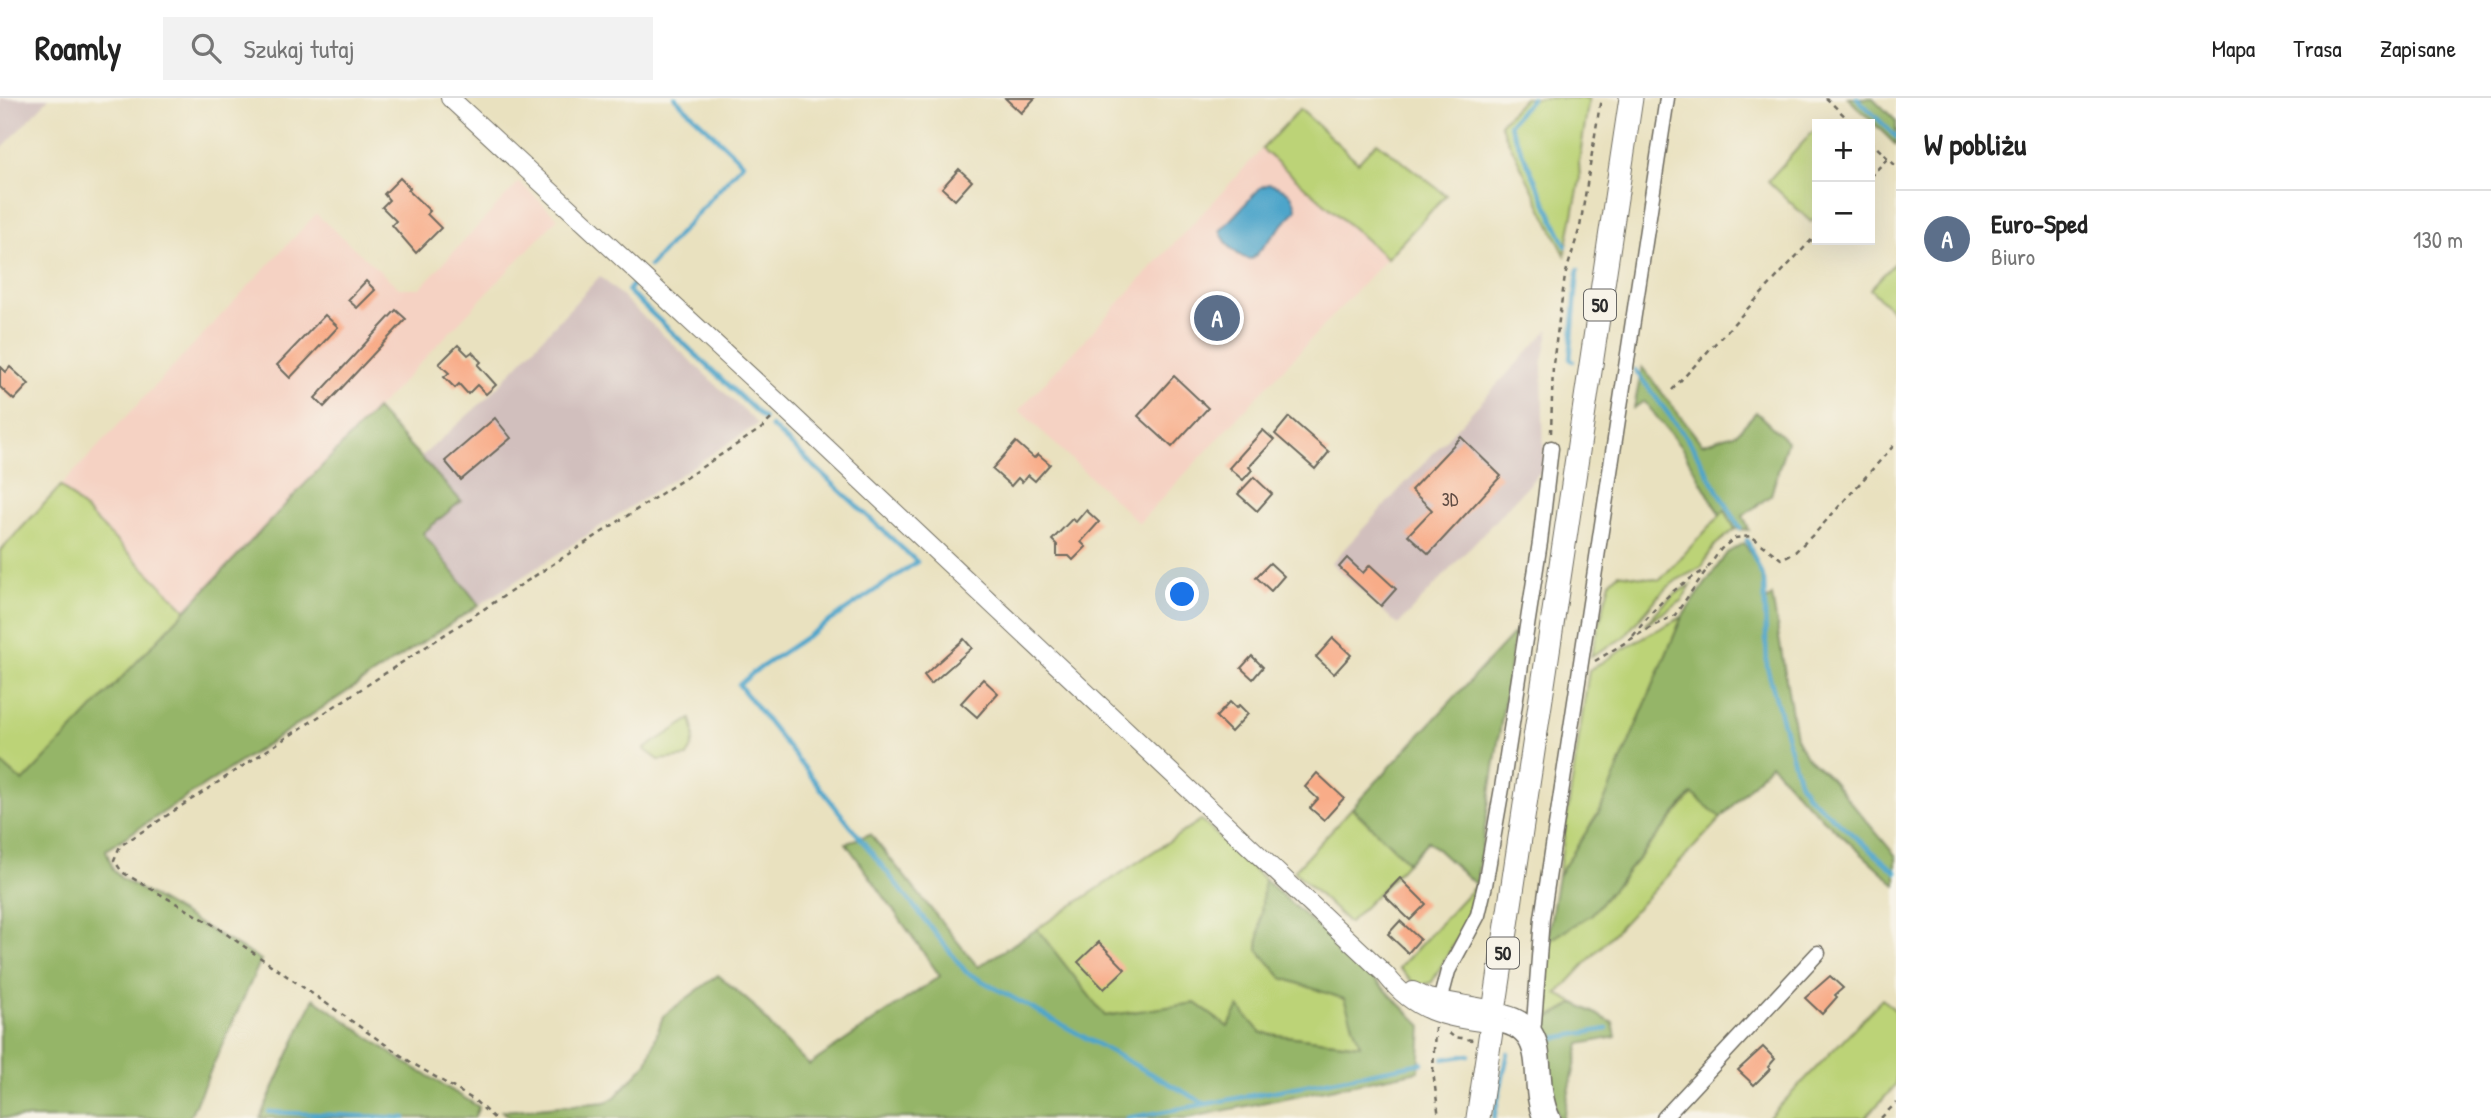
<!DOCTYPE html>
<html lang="pl">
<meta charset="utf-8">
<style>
body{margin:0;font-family:"Patrick Hand",sans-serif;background:#f2f2f2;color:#222}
.controls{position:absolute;right:21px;top:21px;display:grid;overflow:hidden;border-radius:0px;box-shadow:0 7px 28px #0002}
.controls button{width:63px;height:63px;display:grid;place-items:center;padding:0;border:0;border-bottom:2px solid #e0e0e0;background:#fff;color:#222;font:35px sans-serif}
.you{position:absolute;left:1183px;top:497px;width:24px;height:24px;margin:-18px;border:5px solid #fff;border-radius:50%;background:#1a73e8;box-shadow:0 0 0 10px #1a73e833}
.badge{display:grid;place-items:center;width:46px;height:46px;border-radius:50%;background:#1f6fb2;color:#fff;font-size:23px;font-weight:700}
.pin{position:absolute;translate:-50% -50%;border:4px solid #fff;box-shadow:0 2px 7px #0006}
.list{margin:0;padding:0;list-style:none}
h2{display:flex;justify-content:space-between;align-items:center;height:91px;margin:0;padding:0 28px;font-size:30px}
h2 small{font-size:23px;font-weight:400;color:#767676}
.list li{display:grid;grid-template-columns:46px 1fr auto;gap:21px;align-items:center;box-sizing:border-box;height:98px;padding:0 28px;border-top:2px solid #e0e0e0}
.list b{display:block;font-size:26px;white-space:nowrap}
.list p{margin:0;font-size:23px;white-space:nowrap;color:#767676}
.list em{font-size:23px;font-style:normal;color:#767676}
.icon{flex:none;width:38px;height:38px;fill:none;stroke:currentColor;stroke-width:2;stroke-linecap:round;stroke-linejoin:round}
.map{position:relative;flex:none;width:1896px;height:1020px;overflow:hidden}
header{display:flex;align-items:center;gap:42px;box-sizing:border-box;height:98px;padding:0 35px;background:#fff;border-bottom:2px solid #e0e0e0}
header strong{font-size:33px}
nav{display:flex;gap:38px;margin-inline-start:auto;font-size:24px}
.search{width:490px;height:63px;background:#f2f2f2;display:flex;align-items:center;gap:18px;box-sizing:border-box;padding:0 24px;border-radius:0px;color:#767676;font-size:26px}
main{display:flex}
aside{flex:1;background:#fff}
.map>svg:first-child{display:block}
.built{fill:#f5d2c3}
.industrial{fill:#d1bfbd}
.green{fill:#bcd377;stroke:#747f51;stroke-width:2}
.forest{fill:#95b568;stroke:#60704a;stroke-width:2}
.water{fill:#4da5ca;stroke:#3c687a;stroke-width:2}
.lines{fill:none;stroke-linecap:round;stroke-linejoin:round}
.stream{stroke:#4da5ca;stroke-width:4.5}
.building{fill:#f8ac88}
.minor-casing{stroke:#6e6b5f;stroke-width:17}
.tertiary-casing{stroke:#6e6b5f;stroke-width:20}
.primary-casing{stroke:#6e6b5f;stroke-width:25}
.path{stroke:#6e6b5f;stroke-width:2.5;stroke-dasharray:5 5;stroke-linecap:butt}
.minor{stroke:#fff;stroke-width:14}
.tertiary{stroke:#fff;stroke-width:18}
.primary{stroke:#fff;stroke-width:23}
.labels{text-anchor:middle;stroke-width:6;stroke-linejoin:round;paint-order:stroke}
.number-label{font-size:18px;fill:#5e4b42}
.shield{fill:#f7f3e8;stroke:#686764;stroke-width:2}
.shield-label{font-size:19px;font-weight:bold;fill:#2b2b2b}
</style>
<header>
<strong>Roamly</strong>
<div class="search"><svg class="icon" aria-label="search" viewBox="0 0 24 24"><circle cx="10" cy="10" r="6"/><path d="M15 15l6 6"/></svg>Szukaj tutaj</div>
<nav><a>Mapa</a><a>Trasa</a><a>Zapisane</a></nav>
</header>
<main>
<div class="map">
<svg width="1896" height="1020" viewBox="0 0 1896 1020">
<rect width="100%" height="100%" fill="#f7f3e8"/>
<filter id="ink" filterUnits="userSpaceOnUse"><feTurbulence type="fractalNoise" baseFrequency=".0143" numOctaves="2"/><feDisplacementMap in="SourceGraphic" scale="14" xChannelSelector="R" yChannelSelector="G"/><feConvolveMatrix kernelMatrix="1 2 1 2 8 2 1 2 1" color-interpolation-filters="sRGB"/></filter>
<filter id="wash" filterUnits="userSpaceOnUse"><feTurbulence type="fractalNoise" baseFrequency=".00686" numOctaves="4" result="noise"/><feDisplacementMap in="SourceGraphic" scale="28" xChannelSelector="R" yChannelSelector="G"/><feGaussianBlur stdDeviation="1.57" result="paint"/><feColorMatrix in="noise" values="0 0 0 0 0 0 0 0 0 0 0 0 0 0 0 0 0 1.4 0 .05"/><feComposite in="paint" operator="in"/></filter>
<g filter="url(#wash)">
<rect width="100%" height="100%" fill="#e9e1bf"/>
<g class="built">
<polygon points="1262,51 1387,160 1139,425 1019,312"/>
<polygon points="519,84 558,120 186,512 61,388 316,116 399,190 420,190"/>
</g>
<g class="industrial">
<polygon points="0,0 49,0 0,52"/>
<polygon points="600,178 758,326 479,507 423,435 421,359 488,299"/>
<polygon points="1550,230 1542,267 1544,370 1398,527 1331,465"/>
</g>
<g class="green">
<polygon points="1524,0 1589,0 1579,64 1580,82 1565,157 1500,26"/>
<polygon points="1300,11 1358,64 1377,44 1446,97 1387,160 1262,51"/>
<polygon points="1817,29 1817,117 1811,124 1768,83"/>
<polygon points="1896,163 1896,216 1870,191"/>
<polygon points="61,388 186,512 23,685 0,664 0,453"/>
<polygon points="1725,412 1735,431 1714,448 1702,469 1677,482 1663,493 1623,540 1591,558 1610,484 1619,475 1660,482"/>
<path d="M1691,487L1682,502L1645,527C1658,512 1672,495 1691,487Z"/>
<polygon points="1682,519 1601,711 1558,778 1589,572 1647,537"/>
<path d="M691,621C696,635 695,645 687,659L659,662L644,651Z"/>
<polygon points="1693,696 1721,720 1557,896 1575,905 1544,922 1542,865 1547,844 1592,816"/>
<polygon points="1352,710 1408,764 1349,825 1294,773"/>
<polygon points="1201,722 1264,781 1258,852 1282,880 1344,900 1361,947 1261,935 1228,929 1195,905 1105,918 1037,831"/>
<polygon points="1476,787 1465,827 1432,884 1418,889 1399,870"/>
<polygon points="1882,901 1896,913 1896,987 1865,1020 1768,1020"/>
</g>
<g class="forest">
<polygon points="1848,0 1873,0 1896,23 1896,47"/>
<polygon points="1642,269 1702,346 1737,335 1756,314 1787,343 1771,397 1743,418 1749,432 1735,431 1725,412 1720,417 1683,352 1644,303 1634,310"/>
<polygon points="376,311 461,403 423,435 479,507 106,752 113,772 121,780 261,862 189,1020 0,1020 0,664 23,684"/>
<path d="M1744,445C1759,467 1765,478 1764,505L1772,498L1796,640L1805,657L1831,681L1896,758V787L1807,706L1771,666L1721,720L1692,696L1592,816L1547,844L1558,778L1601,711L1682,519L1727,455Z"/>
<polygon points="1515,534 1476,787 1428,743 1408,764 1352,710"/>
<polygon points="870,736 978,869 1037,831 1105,918 1195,905 1228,929 1239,909 1261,935 1360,947 1344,901 1282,880 1258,852 1264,781 1358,865 1422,928 1419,973 1187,1020 511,1020 502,1013 606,1004 615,999 647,965 663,918 718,877 754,908 775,933 809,967 940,878 846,745"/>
<polygon points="314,900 398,960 479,1009 474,1020 260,1020"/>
<polygon points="1575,905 1613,925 1616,939 1580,946 1563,1020 1559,1020 1549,996 1550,955 1544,922"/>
</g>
<path class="water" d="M1269,86C1284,89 1295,96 1296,112L1252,161C1238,161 1226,146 1220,133L1261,89Z"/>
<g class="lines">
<g class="stream">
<polyline points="1532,0 1509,26 1566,148"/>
<polyline points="1857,0 1896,39"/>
<polyline points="650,168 743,65 675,0"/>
<polyline points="634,185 628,193 764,321"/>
<polyline points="1573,263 1570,261 1578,172"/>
<polyline points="1635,272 1691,346 1740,430"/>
<polyline points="771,328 917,464 754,574 739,587 966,874 1206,1006 1422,965"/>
<polyline points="1747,442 1764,483 1767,569 1799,683 1808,698 1896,774"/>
<polyline points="1555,940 1607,931"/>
<polyline points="1443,961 1469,957"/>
<polyline points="269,1014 405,1020"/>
<polyline points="1127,1020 1206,1006"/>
<polyline points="1494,1020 1508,955"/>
</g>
</g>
<g id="blocks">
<g class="building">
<polygon points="1005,0 1035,0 1021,15"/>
<polygon points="959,71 972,83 955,102 942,90"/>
<polygon points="400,80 410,90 408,92 430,113 427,116 441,130 416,155 392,127 396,123 382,109 389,102 384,96"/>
<polygon points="366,183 375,192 357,210 348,202"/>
<polygon points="396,212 406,221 324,309 315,300"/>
<polygon points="325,217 338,229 290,280 277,267"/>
<polygon points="458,247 468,257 472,254 481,264 478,267 496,287 486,296 477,287 468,296 459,286 455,290 444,279 449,275 439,266"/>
<polygon points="0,268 6,274 10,269 29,286 14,302 0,289"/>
<polygon points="1174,278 1208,310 1172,349 1138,318"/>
<polygon points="1289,319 1329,354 1315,371 1275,336"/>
<polygon points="495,320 511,340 461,382 445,363"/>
<polygon points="1263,332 1274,342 1249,369 1252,372 1243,382 1229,370"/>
<polygon points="1461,339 1501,378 1429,456 1408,437 1432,412 1411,392"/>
<polygon points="1016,344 1034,360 1038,356 1050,366 1035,383 1028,377 1022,384 1018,380 1011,388 992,371"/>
<polygon points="1254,379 1272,396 1257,413 1238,396"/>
<polygon points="1086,412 1099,424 1081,444 1086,449 1073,462 1069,458 1057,458 1057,447 1052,442 1072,421 1076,424"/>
<polygon points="1347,460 1363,475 1370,467 1396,491 1381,508 1339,469"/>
<polygon points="1270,465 1284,478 1271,493 1256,479"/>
<polygon points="1333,540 1351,557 1334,576 1316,559"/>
<polygon points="964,541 972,550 931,586 924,577"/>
<polygon points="1252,558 1263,569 1253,581 1241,570"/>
<polygon points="983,581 998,595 977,619 961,605"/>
<polygon points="1230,604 1236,610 1239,607 1248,616 1231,634 1216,619"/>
<polygon points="1317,675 1344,700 1324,722 1310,710 1318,701 1305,689"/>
<polygon points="1400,780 1426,806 1410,822 1384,797"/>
<polygon points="1400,823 1420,841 1408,855 1388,836"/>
<polygon points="1099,844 1125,871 1104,891 1078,864"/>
<polygon points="1830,878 1843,890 1835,897 1837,899 1822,916 1805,900"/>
<polygon points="1763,949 1775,961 1768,969 1770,971 1754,987 1738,972"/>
</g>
</g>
</g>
<g filter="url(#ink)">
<use href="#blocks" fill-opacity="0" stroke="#6e6b5f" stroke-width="2"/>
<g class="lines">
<defs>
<g id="minor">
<polyline points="1438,911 1448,873 1478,817 1485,787 1502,690 1540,444 1551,350"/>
<path d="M1495,912C1564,924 1531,974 1553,1020"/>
<path d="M1493,926C1549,933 1524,979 1540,1020"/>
<polyline points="1524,939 1533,931 1534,925 1542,820 1667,0"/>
<polyline points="1664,1020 1818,855"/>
</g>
<g id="tertiary">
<path d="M450,0L782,308L1386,877C1416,916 1446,919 1493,926"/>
<polyline points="1413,893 1428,900 1495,912"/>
</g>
<polyline id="primary" points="1478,1020 1631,0"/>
</defs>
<use href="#minor" class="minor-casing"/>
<use href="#tertiary" class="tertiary-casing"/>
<use href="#primary" class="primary-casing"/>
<g class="path">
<polyline points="1826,0 1853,26"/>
<polyline points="1870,43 1896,68"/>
<polyline points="1870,79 1887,61"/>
<polyline points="1672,292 1817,136"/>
<polyline points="1551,335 1553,266 1565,178 1580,129 1601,0"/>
<path d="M1633,538C1656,508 1673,489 1707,471"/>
<polyline points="1595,563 1651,529 1675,517 1721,451 1735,440 1751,438 1781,461 1795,454 1817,433 1896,345"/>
<polyline points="1435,929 1433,973 1439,1020"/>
<polyline points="1449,935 1454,939 1473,942"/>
<polyline points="494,1020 474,1002 412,965 212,826 122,774 114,762 120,748 762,330 773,319"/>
<polyline points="1881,1020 1896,1005"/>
</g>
<use href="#minor" class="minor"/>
<use href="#tertiary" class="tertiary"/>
<use href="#primary" class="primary"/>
</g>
</g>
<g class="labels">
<g class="number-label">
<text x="1450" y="408">3D</text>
</g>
<g class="shield">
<rect x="1584" y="191.5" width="32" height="31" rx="5"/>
<rect x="1487" y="839.5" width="32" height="31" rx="5"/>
</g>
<g class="shield-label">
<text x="1600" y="214">50</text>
<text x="1503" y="862">50</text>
</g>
</g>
</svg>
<div class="controls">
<button>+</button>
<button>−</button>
</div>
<div class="you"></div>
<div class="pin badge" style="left:1217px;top:220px;background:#5c6f8a">A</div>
</div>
<aside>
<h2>W pobliżu<small></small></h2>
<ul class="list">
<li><span class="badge" style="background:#5c6f8a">A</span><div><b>Euro-Sped</b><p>Biuro</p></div><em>130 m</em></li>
</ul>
</aside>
</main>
